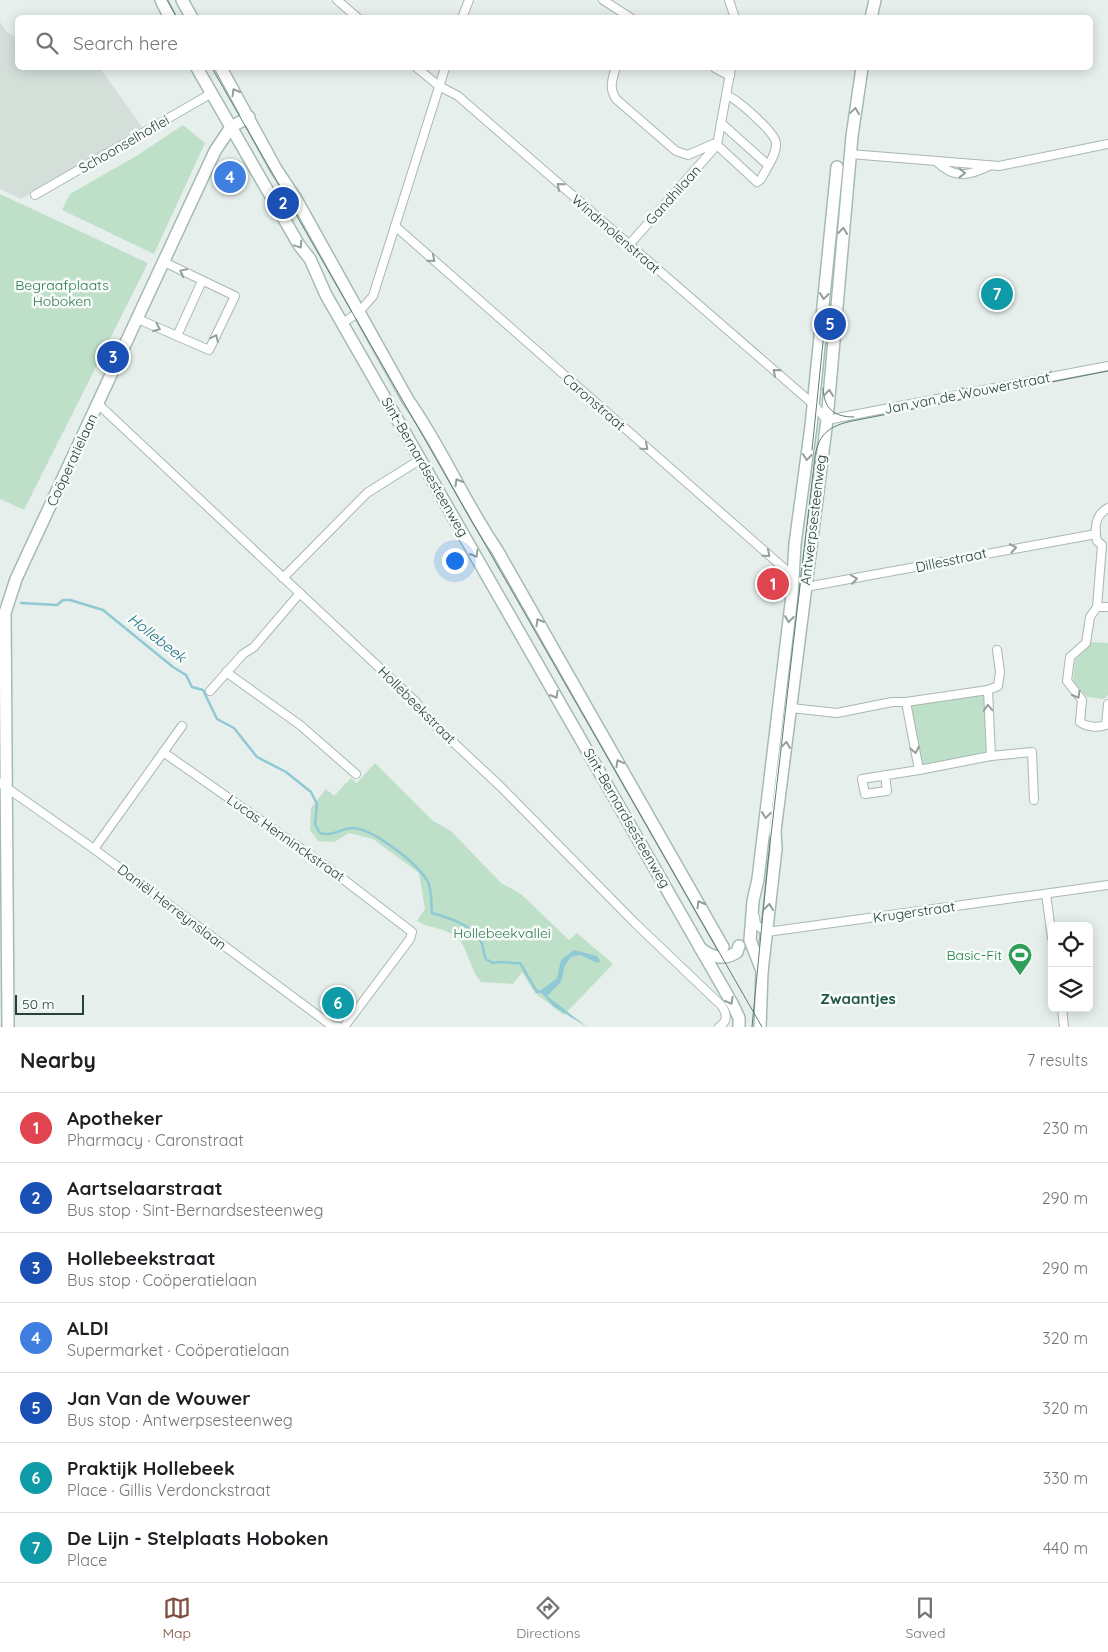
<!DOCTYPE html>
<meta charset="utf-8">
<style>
body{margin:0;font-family:Quicksand,sans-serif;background:#f2f2f2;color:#202124}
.controls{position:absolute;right:15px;bottom:15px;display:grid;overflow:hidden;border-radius:8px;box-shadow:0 2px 12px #0003}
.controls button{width:45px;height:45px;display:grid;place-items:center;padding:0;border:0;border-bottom:1px solid #e0e0e0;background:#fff;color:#202124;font:25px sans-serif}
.scale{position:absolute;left:15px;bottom:12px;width:69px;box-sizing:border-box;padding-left:5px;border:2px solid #24423a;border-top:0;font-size:14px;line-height:18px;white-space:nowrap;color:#24423a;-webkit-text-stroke:4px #f7fbf9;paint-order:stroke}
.you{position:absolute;left:454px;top:560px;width:18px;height:18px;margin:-12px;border:4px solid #fff;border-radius:50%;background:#1a73e8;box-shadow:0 0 0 8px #1a73e833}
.badge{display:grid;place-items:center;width:32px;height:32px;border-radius:50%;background:#7f4e3f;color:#fff;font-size:16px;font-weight:700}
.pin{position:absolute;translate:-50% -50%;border:2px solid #fff;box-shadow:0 1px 5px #0006}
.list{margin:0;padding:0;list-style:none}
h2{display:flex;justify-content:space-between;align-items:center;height:65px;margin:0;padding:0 20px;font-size:21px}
h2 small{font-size:16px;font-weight:400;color:#757577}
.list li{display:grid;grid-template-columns:32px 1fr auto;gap:15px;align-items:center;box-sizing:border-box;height:70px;padding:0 20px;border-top:1px solid #e0e0e0}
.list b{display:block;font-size:19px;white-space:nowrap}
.list p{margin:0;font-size:16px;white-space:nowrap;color:#757577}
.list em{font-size:16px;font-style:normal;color:#757577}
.icon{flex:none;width:28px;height:28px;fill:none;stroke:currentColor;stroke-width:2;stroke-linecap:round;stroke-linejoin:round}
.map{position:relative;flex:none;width:1108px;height:1027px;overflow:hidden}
.search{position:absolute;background:#fff;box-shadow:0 2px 12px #0003;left:15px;right:15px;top:15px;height:55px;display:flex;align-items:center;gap:12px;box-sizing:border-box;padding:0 18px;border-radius:8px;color:#757577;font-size:19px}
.sheet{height:555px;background:#fff}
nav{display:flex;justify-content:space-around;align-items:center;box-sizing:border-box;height:70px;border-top:1px solid #e0e0e0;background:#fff;font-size:14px;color:#757577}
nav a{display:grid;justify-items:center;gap:2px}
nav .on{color:#7f4e3f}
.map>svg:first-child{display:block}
.built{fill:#d4dfda}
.green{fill:#bfe0c8}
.water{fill:#8ec9d4}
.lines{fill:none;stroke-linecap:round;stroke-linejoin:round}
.stream{stroke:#8ec9d4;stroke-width:2.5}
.street-casing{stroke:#a8b8b2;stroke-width:10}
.secondary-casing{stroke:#a4bbb3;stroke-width:14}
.street{stroke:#fff;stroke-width:8}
.secondary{stroke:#fff;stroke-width:11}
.tram{stroke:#5f7d75;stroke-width:1}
.oneway{stroke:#92a09c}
.labels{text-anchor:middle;stroke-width:5;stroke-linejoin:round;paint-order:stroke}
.street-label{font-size:14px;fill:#24423a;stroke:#f7fbf9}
.park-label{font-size:14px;fill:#2d7a4b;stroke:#f7fbf9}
.leisure-label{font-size:14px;fill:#27864d;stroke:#f7fbf9;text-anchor:end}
.water-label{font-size:15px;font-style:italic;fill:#1c6f80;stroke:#f7fbf9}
.neighbourhood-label{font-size:15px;font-weight:bold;fill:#1f5548;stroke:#f7fbf9}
</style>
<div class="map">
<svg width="1108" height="1027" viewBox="0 0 1108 1027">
<rect width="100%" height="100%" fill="#e6efeb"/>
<polygon class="built" points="0,22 7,32 17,38 18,68 100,68 142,127 21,199 0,189"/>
<g class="green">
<polygon points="183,125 205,143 154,254 62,210 70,194 138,155"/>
<polygon points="0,194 148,263 24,510 0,499"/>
<polygon points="1092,642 1108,643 1108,695 1104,699 1087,697 1073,682 1075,660"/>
<polygon points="988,690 991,756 919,770 906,702"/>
<path d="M375,763L433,821L451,831L501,883L521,894L569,940L577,933L613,964L564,1015L535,993L522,972L513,984L481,982C470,969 467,948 459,940C446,926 431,930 417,921L425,909L419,873L373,839L349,833L334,842L318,841L310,830L311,808L326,789L334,796L351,778L357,783Z"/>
</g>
<polygon class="water" points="574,950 597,956 600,961 598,963 580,955 571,957 565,965 561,982 547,996 587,1027 553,1006 540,991 557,978 561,960"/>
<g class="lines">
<path class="stream" d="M21,603L57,605L63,600H70L103,610L173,667L186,675L192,687L203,690L217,719L234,728L257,757L286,772L311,792L317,804L315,824L320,833C333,837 341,828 353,828C374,829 418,864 428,882C432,890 431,904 432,913C449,918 475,925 482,944C484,949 483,954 486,959L493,963C502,960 510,964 520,963L537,992L542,991"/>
<defs>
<g id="street">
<polyline points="337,0 358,18"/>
<polyline points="603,0 631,18"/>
<polyline points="729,0 735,18"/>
<polyline points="462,18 469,0"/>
<polyline points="417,68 439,86 458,96 813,404 827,420 1108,366"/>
<polyline points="715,68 730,76"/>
<path d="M615,70C612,81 609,88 616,99L676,151L688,155L713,144L717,145L757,182L761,179C766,169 777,154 776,143C775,132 736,98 726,95"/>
<polyline points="721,123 768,165"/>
<polyline points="850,154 999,166 1108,144"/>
<path d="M937,162C954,179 969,176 989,166"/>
<polyline points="35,195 212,93"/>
<polyline points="395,226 794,577"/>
<polyline points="628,246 717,145 731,68"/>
<polyline points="138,319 209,350 235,296 164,262"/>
<polyline points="343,323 360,311 373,296 445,68"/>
<polyline points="177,336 202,281"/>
<path d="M98,404L416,702L423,714L500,786L636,924L722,1006C727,1015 728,1021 719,1027"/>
<path d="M1108,508C1095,515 1094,527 1097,541L1102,545L1097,607L1090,617L1086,643L1070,657L1067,681L1082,700L1080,722C1086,727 1098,728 1106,725L1108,704"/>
<polyline points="283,578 367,493 421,459"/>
<polyline points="806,587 1096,534"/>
<polyline points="1097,607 1108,607"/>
<polyline points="226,672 300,725 356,774"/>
<polyline points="988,690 998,686 1000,672 997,650"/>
<polyline points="210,691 243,654 254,647 300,593"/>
<polyline points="906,702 919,770 991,756 1032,752 1034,800"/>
<polyline points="791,708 837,713 892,702 906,702 988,690 991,756"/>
<polyline points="163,752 326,866 412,932 410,939 344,1027"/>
<polyline points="885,775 887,791 865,794 862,779 919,770"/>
<polyline points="0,783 94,849 332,1026 339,1027"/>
<polyline points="94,849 182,726"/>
<polyline points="1046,894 1052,938"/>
<polyline points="755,917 756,925 767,932 1108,885"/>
<polyline points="1062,1008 1064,1027"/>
</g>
<g id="secondary">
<polyline points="161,0 170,18"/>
<polyline points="182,0 192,18"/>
<polyline points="871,18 875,0"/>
<polyline points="197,68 299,245 310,259 326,295 733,1005 739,1018 739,1027"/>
<path d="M221,68L276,169L296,199L408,400C442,448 464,502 497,550L723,947"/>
<path d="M700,948C711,957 725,961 737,952L739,946"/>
<polyline points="762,971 750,940 753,901 758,879 792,595 795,544 811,426 837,167"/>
<polyline points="8,1027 5,613 16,579 215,151 231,127 249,117"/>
<polyline points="760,1027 762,972 776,849 775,831 827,420 852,136 862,68"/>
</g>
</defs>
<use href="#street" class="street-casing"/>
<use href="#secondary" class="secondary-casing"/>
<use href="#street" class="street"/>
<use href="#secondary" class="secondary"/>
<g class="tram">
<polyline points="167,0 177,18"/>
<polyline points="212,68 762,1027"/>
<polyline points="1035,381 1044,378 1051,371"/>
<path d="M823,388C824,409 834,417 854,417"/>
<polyline points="961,388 986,391"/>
<polyline points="812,450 825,323"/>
<path d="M752,1027L768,861L815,456C819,433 830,426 852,421L1108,371"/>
</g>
</g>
<defs><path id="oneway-chevron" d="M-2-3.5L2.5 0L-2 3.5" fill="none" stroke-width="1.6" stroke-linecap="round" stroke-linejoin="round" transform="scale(1.25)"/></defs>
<g class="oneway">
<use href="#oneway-chevron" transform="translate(235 92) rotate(-120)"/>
<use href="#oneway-chevron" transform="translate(855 111) rotate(-82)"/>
<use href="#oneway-chevron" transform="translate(962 173)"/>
<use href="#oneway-chevron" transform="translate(560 186) rotate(-139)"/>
<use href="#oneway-chevron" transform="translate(843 231) rotate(-84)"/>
<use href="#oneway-chevron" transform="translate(299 245) rotate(56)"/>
<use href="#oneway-chevron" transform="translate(432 259) rotate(41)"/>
<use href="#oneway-chevron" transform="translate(183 272) rotate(-154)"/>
<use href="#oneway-chevron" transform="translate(824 296) rotate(96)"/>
<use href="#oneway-chevron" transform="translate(157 328) rotate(23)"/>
<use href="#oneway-chevron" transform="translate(215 338) rotate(-65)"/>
<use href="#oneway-chevron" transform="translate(776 372) rotate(-139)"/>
<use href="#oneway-chevron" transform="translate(829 393) rotate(-84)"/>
<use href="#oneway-chevron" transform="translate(645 447) rotate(41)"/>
<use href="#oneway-chevron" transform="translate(807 457) rotate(97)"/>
<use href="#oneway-chevron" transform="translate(458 482) rotate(-120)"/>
<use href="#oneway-chevron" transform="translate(1013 548) rotate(-10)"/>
<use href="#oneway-chevron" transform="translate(475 554) rotate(60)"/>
<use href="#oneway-chevron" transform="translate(767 554) rotate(41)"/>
<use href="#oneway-chevron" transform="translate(854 579) rotate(-9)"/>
<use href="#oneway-chevron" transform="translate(789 619) rotate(97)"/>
<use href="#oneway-chevron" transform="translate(539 622) rotate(-120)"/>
<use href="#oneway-chevron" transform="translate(555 695) rotate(60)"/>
<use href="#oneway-chevron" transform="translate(1077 695) rotate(60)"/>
<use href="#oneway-chevron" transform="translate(988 708) rotate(-92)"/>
<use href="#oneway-chevron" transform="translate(786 745) rotate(-83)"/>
<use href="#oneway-chevron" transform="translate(915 750) rotate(79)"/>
<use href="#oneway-chevron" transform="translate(619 763) rotate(-119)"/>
<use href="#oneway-chevron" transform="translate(766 815) rotate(97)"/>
<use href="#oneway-chevron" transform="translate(700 904) rotate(-120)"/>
<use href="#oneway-chevron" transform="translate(769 907) rotate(-84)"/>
<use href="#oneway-chevron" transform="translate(730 1001) rotate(61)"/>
</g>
<defs>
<symbol id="stadium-pin" viewBox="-11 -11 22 30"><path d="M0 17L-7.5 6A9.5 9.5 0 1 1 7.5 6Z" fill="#2e9e5b" stroke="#f7fbf9"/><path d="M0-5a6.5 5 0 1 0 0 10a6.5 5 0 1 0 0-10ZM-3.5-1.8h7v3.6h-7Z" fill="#fff"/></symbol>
</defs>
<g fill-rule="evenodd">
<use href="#stadium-pin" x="1006" y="941" width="28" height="38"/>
</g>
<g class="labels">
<g class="street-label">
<text transform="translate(124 144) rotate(-30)" y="5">Schoonselhoflei</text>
<text transform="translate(673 195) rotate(-48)" y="5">Gandhilaan</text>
<text transform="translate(616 234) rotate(41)" y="5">Windmolenstraat</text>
<text transform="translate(967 393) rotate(-11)" y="5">Jan van de Wouwerstraat</text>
<text transform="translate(594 402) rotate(41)" y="5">Caronstraat</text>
<text transform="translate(72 460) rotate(-65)" y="5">Coöperatielaan</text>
<text transform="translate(425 467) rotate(60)" y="5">Sint-Bernardsesteenweg</text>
<text transform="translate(813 520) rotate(-83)" y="5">Antwerpsesteenweg</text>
<text transform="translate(951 560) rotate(-12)" y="5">Dillesstraat</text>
<text transform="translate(417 705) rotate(45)" y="5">Hollebeekstraat</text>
<text transform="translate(627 818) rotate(60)" y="5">Sint-Bernardsesteenweg</text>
<text transform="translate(286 838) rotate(35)" y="5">Lucas Henninckstraat</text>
<text transform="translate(172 907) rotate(37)" y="5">Daniël Herreynslaan</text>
<text transform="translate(914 912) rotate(-8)" y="5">Krugerstraat</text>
</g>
<g class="park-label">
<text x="62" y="290">Begraafplaats<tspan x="62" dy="16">Hoboken</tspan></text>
<text x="502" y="938">Hollebeekvallei</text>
</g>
<g class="leisure-label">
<text x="1002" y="960">Basic-Fit</text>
</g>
<g class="water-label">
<text transform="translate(157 638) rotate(38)" y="5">Hollebeek</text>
</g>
<g class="neighbourhood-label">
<text x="858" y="1004">Zwaantjes</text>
</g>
</g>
</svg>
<div class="controls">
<button><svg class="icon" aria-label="locate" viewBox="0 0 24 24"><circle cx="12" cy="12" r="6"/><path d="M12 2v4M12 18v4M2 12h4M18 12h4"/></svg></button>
<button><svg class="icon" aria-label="layers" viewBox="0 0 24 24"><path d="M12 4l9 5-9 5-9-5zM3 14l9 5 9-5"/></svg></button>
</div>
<div class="scale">50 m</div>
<div class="you"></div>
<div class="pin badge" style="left:773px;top:584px;background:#e0444e">1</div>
<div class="pin badge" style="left:283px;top:203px;background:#1a4fb4">2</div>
<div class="pin badge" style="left:113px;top:357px;background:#1a4fb4">3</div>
<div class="pin badge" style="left:230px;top:177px;background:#3f7fe0">4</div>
<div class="pin badge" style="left:830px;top:324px;background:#1a4fb4">5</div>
<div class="pin badge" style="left:338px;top:1003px;background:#0f9aa8">6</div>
<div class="pin badge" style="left:997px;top:294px;background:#0f9aa8">7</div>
<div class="search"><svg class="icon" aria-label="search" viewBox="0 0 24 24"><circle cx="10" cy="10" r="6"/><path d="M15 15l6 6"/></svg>Search here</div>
</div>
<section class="sheet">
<h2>Nearby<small>7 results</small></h2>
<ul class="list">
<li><span class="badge" style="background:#e0444e">1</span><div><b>Apotheker</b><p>Pharmacy · Caronstraat</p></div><em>230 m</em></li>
<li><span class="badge" style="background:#1a4fb4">2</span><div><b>Aartselaarstraat</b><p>Bus stop · Sint-Bernardsesteenweg</p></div><em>290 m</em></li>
<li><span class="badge" style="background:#1a4fb4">3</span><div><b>Hollebeekstraat</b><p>Bus stop · Coöperatielaan</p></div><em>290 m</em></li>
<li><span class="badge" style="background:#3f7fe0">4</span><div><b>ALDI</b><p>Supermarket · Coöperatielaan</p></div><em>320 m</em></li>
<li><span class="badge" style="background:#1a4fb4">5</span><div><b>Jan Van de Wouwer</b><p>Bus stop · Antwerpsesteenweg</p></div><em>320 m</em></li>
<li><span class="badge" style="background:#0f9aa8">6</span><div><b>Praktijk Hollebeek</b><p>Place · Gillis Verdonckstraat</p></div><em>330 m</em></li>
<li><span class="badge" style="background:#0f9aa8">7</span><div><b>De Lijn - Stelplaats Hoboken</b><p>Place</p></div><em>440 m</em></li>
</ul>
</section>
<nav>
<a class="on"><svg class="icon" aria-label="map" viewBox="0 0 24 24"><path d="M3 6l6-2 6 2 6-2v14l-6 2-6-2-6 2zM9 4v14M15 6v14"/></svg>Map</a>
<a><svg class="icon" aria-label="directions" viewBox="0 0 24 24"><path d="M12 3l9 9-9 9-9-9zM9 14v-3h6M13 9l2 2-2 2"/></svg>Directions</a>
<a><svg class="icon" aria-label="saved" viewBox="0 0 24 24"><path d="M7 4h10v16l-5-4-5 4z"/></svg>Saved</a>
</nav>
